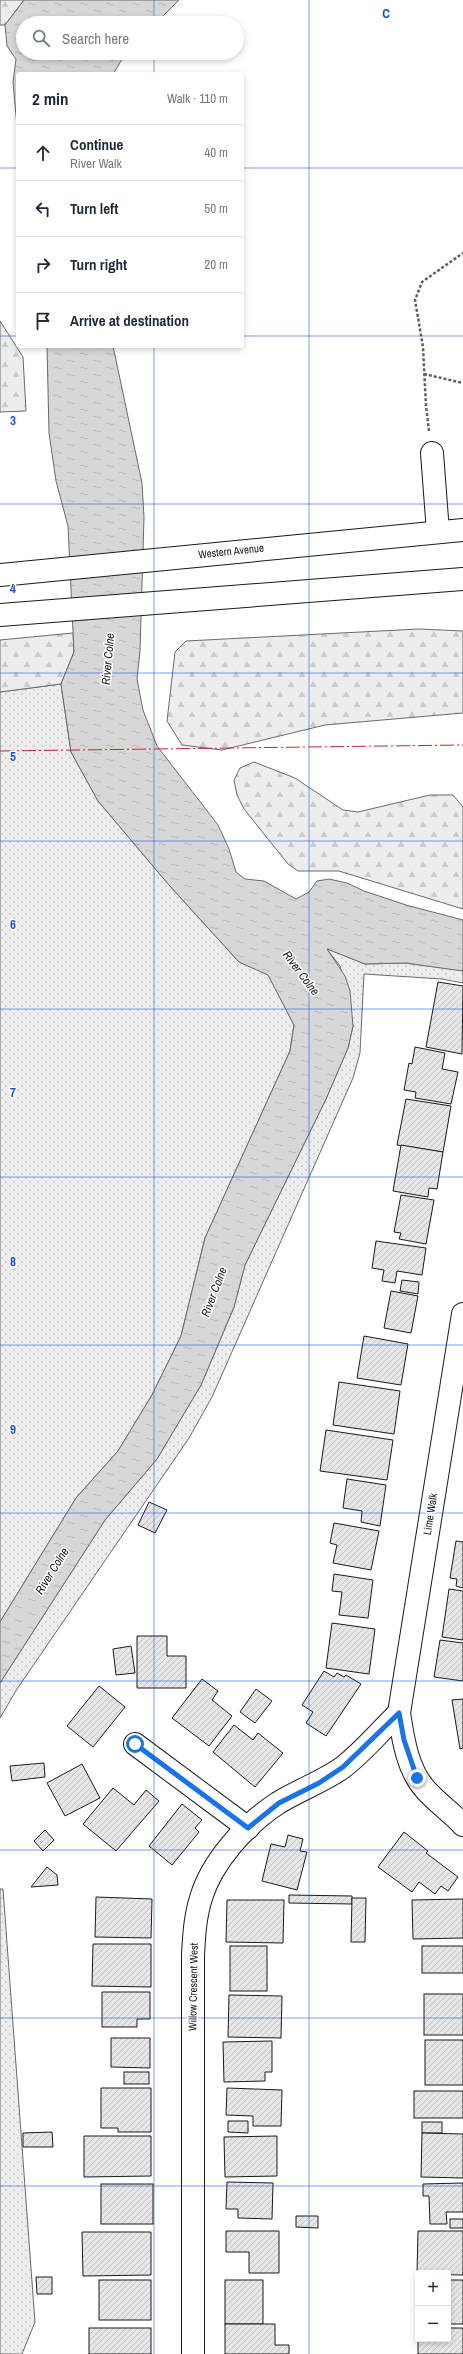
<!DOCTYPE html>
<meta charset="utf-8">
<style>
body{margin:0;font-family:"Archivo Narrow",sans-serif;background:#f6f6f7;color:#1f2937}
.controls{position:absolute;right:12px;bottom:12px;display:grid;overflow:hidden;border-radius:4px;box-shadow:0 2px 6px #0003}
.controls button{width:36px;height:36px;display:grid;place-items:center;padding:0;border:0;border-bottom:1px solid #e0e1e3;background:#fff;color:#1f2937;font:20px sans-serif}
.stop{position:absolute;width:12px;height:12px;margin:-9px;border:3px solid #1a73e8;border-radius:50%;background:#fff}
.stop.end{background:#1a73e8;border-color:#fff;box-shadow:0 1px 4px #0008}
.list{margin:0;padding:0;list-style:none}
h2{display:flex;justify-content:space-between;align-items:center;height:52px;margin:0;padding:0 16px;font-size:17px}
h2 small{font-size:13px;font-weight:400;color:#747a83}
.list li{display:grid;grid-template-columns:26px 1fr auto;gap:12px;align-items:center;box-sizing:border-box;height:56px;padding:0 16px;border-top:1px solid #e0e1e3}
.list b{display:block;font-size:15px;white-space:nowrap}
.list p{margin:0;font-size:13px;white-space:nowrap;color:#747a83}
.list em{font-size:13px;font-style:normal;color:#747a83}
.icon{flex:none;width:22px;height:22px;fill:none;stroke:currentColor;stroke-width:2;stroke-linecap:round;stroke-linejoin:round}
.map{position:relative;flex:none;width:463px;height:2354px;overflow:hidden}
.search{position:absolute;background:#fff;box-shadow:0 2px 6px #0003;left:16px;top:16px;width:228px;height:44px;display:flex;align-items:center;gap:10px;box-sizing:border-box;padding:0 14px;border-radius:22px;color:#747a83;font-size:15px}
.panel{position:absolute;background:#fff;box-shadow:0 2px 6px #0003;left:16px;top:72px;width:228px;height:276px;border-radius:4px}
.map>svg:first-child{display:block}
.grass{fill:url(#grass-dots);stroke:#6a6a6a}
.forest{fill:url(#forest-firs);stroke:#6a6a6a}
.water{fill:url(#water-ripples);stroke:#6a6a6a}
.building{fill:url(#building-hatch);stroke:#1a1a1a}
.lines{fill:none;stroke-linecap:round;stroke-linejoin:round}
.minor-casing{stroke:#1a1a1a;stroke-width:24}
.highway-casing{stroke:#1a1a1a;stroke-width:24}
.path{stroke:#5f5f5f;stroke-width:2.5;stroke-dasharray:3 2;stroke-linecap:butt}
.minor{stroke:#fff;stroke-width:22}
.highway{stroke:#fff;stroke-width:22}
.power{stroke:#c62828;stroke-width:1;stroke-dasharray:14 3 2 3;stroke-linecap:butt}
.route{stroke:#1a73e8;stroke-width:5}
.grid{fill:none;stroke:#1d4ed8;stroke-width:1;stroke-opacity:0.55}
.labels{text-anchor:middle;stroke-width:3;stroke-linejoin:round;paint-order:stroke}
.street-label{font-size:11px;fill:#1a1a1a;stroke:#fff}
.water-label{font-size:12px;font-style:italic;fill:#1a1a1a;stroke:#fff}
.grid-label{font-size:13px;text-anchor:middle;font-weight:bold;fill:#1d4ed8;stroke:#fff;stroke-width:3;stroke-linejoin:round;paint-order:stroke}
</style>
<div class="map">
<svg width="463" height="2354" viewBox="0 0 463 2354">
<defs>
<pattern id="grass-dots" width="8" height="8" patternUnits="userSpaceOnUse"><rect width="8" height="8" fill="#ededed"/><path d="M2 2h.1M6 6h.1" fill="none" stroke="#cbcbcb" stroke-width="1.8" stroke-linecap="round"/></pattern>
<pattern id="forest-firs" width="22" height="20" patternUnits="userSpaceOnUse"><rect width="22" height="20" fill="#ededed"/><path d="M5 1l3.5 6h-7zM16 11l3.5 6h-7z" fill="#cbcbcb"/></pattern>
<pattern id="water-ripples" width="26" height="14" patternUnits="userSpaceOnUse"><rect width="26" height="14" fill="#d7d7d7"/><path d="M2 4q2-2 4 0t4 0M15 11q2-2 4 0t4 0" fill="none" stroke="#b8b8b8"/></pattern>
<pattern id="building-hatch" width="6" height="6" patternUnits="userSpaceOnUse"><rect width="6" height="6" fill="#e6e6e6"/><path d="M-1 1l2-2M0 6l6-6M5 7l2-2" fill="none" stroke="#c5c5c5"/></pattern>
</defs>
<rect width="100%" height="100%" fill="#fff"/>
<g class="grass">
<polygon points="61,684 71,752 98,801 169,885 239,962 268,974 294,1025 290,1051 205,1238 181,1336 152,1395 118,1451 76,1498 0,1622 0,692"/>
<polygon points="326,948 365,964 405,963 460,970 463,971 463,983 442,979 364,974 360,1053 353,1078 212,1397 189,1438 17,1689 0,1718 0,1683 105,1520 157,1459 201,1385 234,1307 245,1265 326,1099 348,1048 353,1026 340,966"/>
<polygon points="0,1889 3,1889 35,2322 22,2354 0,2354"/>
</g>
<g class="forest">
<polygon points="0,0 24,0 5,25 0,25"/>
<polygon points="0,321 23,357 26,411 0,412"/>
<polygon points="419,629 463,631 463,713 325,725 222,750 182,745 167,721 175,652 186,641"/>
<polygon points="73,633 74,652 61,684 0,692 0,640"/>
<polygon points="254,762 295,778 343,810 358,812 430,795 453,795 463,807 463,909 339,871 298,871 288,864 244,809 237,795 234,780 240,768"/>
</g>
<g class="water">
<polygon points="24,0 179,0 156,23 23,23 23,53 126,53 113,74 18,74 18,138 13,82 16,59 7,46 5,25"/>
<polygon points="47,346 113,346 142,483 144,517 140,651 137,679 143,710 157,746 218,825 229,849 236,872 245,879 264,881 296,899 309,892 317,881 329,879 347,883 364,891 406,905 463,920 463,971 405,963 365,964 327,949 345,976 350,991 353,1026 348,1048 326,1099 245,1265 234,1307 201,1385 157,1459 105,1520 0,1683 0,1622 76,1498 118,1451 152,1395 181,1336 205,1238 290,1051 294,1025 268,975 239,962 169,885 98,801 71,752 61,684 74,652 68,526 56,481 49,433"/>
</g>
<g class="building">
<polygon points="438,982 463,986 462,1054 426,1047"/>
<polygon points="415,1047 445,1053 442,1069 458,1072 451,1104 415,1098 416,1092 404,1090 409,1063 412,1064"/>
<polygon points="406,1099 451,1106 443,1152 397,1145"/>
<polygon points="401,1145 443,1152 437,1189 429,1188 428,1197 393,1191"/>
<polygon points="401,1195 434,1200 426,1244 399,1239 401,1233 394,1232"/>
<polygon points="376,1241 426,1248 422,1275 397,1271 395,1283 382,1281 384,1270 372,1268"/>
<polygon points="402,1280 419,1282 418,1294 400,1291"/>
<polygon points="391,1291 418,1296 411,1333 384,1328"/>
<polygon points="364,1336 408,1344 401,1385 357,1378"/>
<polygon points="339,1382 400,1391 394,1434 333,1425"/>
<polygon points="326,1430 393,1440 387,1480 320,1471"/>
<polygon points="347,1479 386,1485 380,1526 361,1522 362,1511 343,1508"/>
<polygon points="149,1502 167,1510 155,1533 138,1525"/>
<polygon points="334,1523 379,1531 371,1570 333,1563 337,1545 330,1543"/>
<polygon points="456,1541 463,1542 463,1588 456,1586 457,1579 450,1578"/>
<polygon points="334,1574 373,1580 368,1618 339,1615 342,1592 332,1591"/>
<polygon points="449,1589 463,1591 463,1640 442,1637"/>
<polygon points="332,1623 375,1629 369,1674 326,1668"/>
<polygon points="137,1636 167,1636 167,1656 186,1656 186,1688 137,1688"/>
<polygon points="440,1640 463,1643 463,1681 434,1677"/>
<polygon points="131,1646 135,1673 116,1675 113,1649"/>
<polygon points="324,1671 334,1677 337,1673 344,1677 346,1675 361,1684 326,1736 306,1723 313,1712 302,1705"/>
<polygon points="202,1679 218,1691 212,1700 232,1716 209,1746 172,1718"/>
<polygon points="99,1686 125,1707 93,1747 67,1726"/>
<polygon points="256,1689 272,1701 255,1723 240,1712"/>
<polygon points="463,1699 463,1748 460,1749 452,1700"/>
<polygon points="234,1725 253,1740 258,1733 283,1753 255,1787 213,1752"/>
<polygon points="44,1763 45,1777 12,1781 10,1766"/>
<polygon points="82,1764 100,1798 65,1816 47,1783"/>
<polygon points="113,1788 134,1805 146,1790 159,1801 116,1851 83,1824"/>
<polygon points="182,1804 202,1820 195,1828 199,1832 172,1865 149,1846"/>
<polygon points="45,1830 54,1840 43,1851 34,1841"/>
<polygon points="404,1832 428,1851 426,1853 458,1877 448,1891 441,1886 435,1894 419,1882 412,1892 378,1867"/>
<polygon points="288,1835 303,1839 300,1851 307,1852 297,1890 262,1881 271,1844 285,1847"/>
<polygon points="47,1867 57,1875 58,1885 31,1887"/>
<polygon points="289,1895 352,1896 352,1904 289,1903"/>
<polygon points="96,1897 152,1899 151,1938 95,1937"/>
<polygon points="352,1898 366,1898 365,1942 351,1942"/>
<polygon points="463,1899 463,1938 413,1939 412,1900"/>
<polygon points="227,1900 284,1900 283,1943 226,1942"/>
<polygon points="93,1944 151,1944 151,1987 92,1986"/>
<rect x="230" y="1946" width="37" height="45"/>
<rect x="422" y="1946" width="41" height="27"/>
<polygon points="102,1992 150,1992 150,2019 137,2019 137,2027 102,2027"/>
<rect x="424" y="1994" width="39" height="41"/>
<polygon points="229,1995 282,1996 281,2038 228,2037"/>
<polygon points="111,2038 150,2038 150,2068 111,2067"/>
<rect x="425" y="2040" width="38" height="45"/>
<polygon points="272,2041 272,2072 265,2072 265,2081 224,2082 223,2042"/>
<rect x="124" y="2072" width="25" height="12"/>
<polygon points="101,2088 151,2088 151,2132 118,2132 118,2128 101,2128"/>
<polygon points="227,2088 282,2090 281,2126 253,2126 253,2116 226,2115"/>
<rect x="414" y="2091" width="49" height="27"/>
<polygon points="228,2121 248,2121 248,2133 228,2132"/>
<rect x="422" y="2122" width="20" height="11"/>
<polygon points="52,2132 53,2147 23,2147 23,2133"/>
<polygon points="422,2133 463,2134 463,2178 421,2177"/>
<polygon points="84,2136 151,2136 151,2176 84,2177"/>
<polygon points="277,2136 277,2176 225,2177 224,2137"/>
<polygon points="227,2182 273,2183 272,2219 238,2218 238,2209 226,2209"/>
<polygon points="463,2183 463,2212 446,2212 447,2224 430,2224 429,2196 423,2196 423,2184"/>
<rect x="101" y="2184" width="52" height="40"/>
<polygon points="296,2216 318,2216 318,2228 296,2227"/>
<rect x="450" y="2219" width="13" height="9"/>
<polygon points="226,2231 279,2231 279,2273 249,2273 249,2252 226,2252"/>
<polygon points="418,2231 463,2231 463,2275 417,2274"/>
<polygon points="82,2232 151,2232 151,2275 83,2276"/>
<polygon points="36,2277 52,2277 52,2294 37,2294"/>
<rect x="99" y="2280" width="52" height="40"/>
<rect x="225" y="2280" width="38" height="44"/>
<rect x="448" y="2280" width="15" height="44"/>
<polygon points="225,2324 275,2324 275,2345 289,2345 289,2354 225,2354"/>
<rect x="89" y="2328" width="62" height="26"/>
<polygon points="448,2328 463,2328 463,2354 418,2354 418,2339 448,2339"/>
</g>
<g class="lines">
<defs>
<g id="minor">
<polyline points="432,453 438,532"/>
<path d="M463,1314L399,1713C403,1738 407,1769 425,1789C436,1802 451,1812 463,1825"/>
<polyline points="135,1744 248,1828"/>
<path d="M193,2354V1955C194,1936 195,1917 201,1898C212,1861 246,1824 278,1803C299,1790 322,1782 342,1768C363,1752 380,1731 399,1713"/>
</g>
<g id="highway">
<polyline points="0,575 463,530"/>
<polyline points="0,615 463,579"/>
</g>
</defs>
<use href="#minor" class="minor-casing"/>
<use href="#highway" class="highway-casing"/>
<g class="path">
<polyline points="424,374 463,383"/>
<polyline points="429,431 426,406 423,347 415,300 422,282 463,253"/>
</g>
<use href="#minor" class="minor"/>
<use href="#highway" class="highway"/>
<polyline class="power" points="0,751 463,745"/>
</g>
<g class="lines">
<polyline class="route" points="135,1744 248,1828 279,1803 319,1783 343,1767 399,1713 404,1740 417,1778"/>
</g>
<path class="grid" d="M154,0V23M309,0V2354M154,53V74M0,168H18M242,168H463M0,336H18M242,336H463M154,346V2354M0,504H463M0,673H463M0,841H463M0,1009H463M0,1177H463M0,1345H463M0,1513H463M0,1681H463M0,1850H463M0,2018H463M0,2186H463"/>
<g class="labels">
<g class="street-label">
<text transform="translate(231 551) rotate(-6)" y="4">Western Avenue</text>
<text transform="translate(430 1514) rotate(-81)" y="4">Lime Walk</text>
<text transform="translate(193 1987) rotate(-89)" y="4">Willow Crescent West</text>
</g>
<g class="water-label">
<text transform="translate(108 659) rotate(-85)" y="4">River Colne</text>
<text transform="translate(301 973) rotate(53)" y="4">River Colne</text>
<text transform="translate(214 1292) rotate(-69)" y="4">River Colne</text>
<text transform="translate(52 1571) rotate(-58)" y="4">River Colne</text>
</g>
</g>
<g class="grid-label">
<text x="386" y="18">C</text>
<text x="13" y="425">3</text>
<text x="13" y="593">4</text>
<text x="13" y="761">5</text>
<text x="13" y="929">6</text>
<text x="13" y="1097">7</text>
<text x="13" y="1266">8</text>
<text x="13" y="1434">9</text>
</g>
</svg>
<div class="controls">
<button>+</button>
<button>−</button>
</div>
<div class="stop" style="left:135px;top:1744px"></div>
<div class="stop end" style="left:417px;top:1778px"></div>
<div class="search"><svg class="icon" aria-label="search" viewBox="0 0 24 24"><circle cx="10" cy="10" r="6"/><path d="M15 15l6 6"/></svg>Search here</div>
<section class="panel">
<h2>2 min<small>Walk · 110 m</small></h2>
<ul class="list">
<li><svg class="icon" aria-label="ahead" viewBox="0 0 24 24"><path d="M12 20V5M6 11l6-6 6 6"/></svg><div><b>Continue</b><p>River Walk</p></div><em>40 m</em></li>
<li><svg class="icon" aria-label="left" viewBox="0 0 24 24"><path d="M17 20v-9H6M10 6l-5 5 5 5"/></svg><div><b>Turn left</b></div><em>50 m</em></li>
<li><svg class="icon" aria-label="right" viewBox="0 0 24 24"><path d="M7 20v-9h11M14 6l5 5-5 5"/></svg><div><b>Turn right</b></div><em>20 m</em></li>
<li><svg class="icon" aria-label="arrive" viewBox="0 0 24 24"><path d="M6 21V4h12l-3 4 3 4H6"/></svg><div><b>Arrive at destination</b></div></li>
</ul>
</section>
</div>
